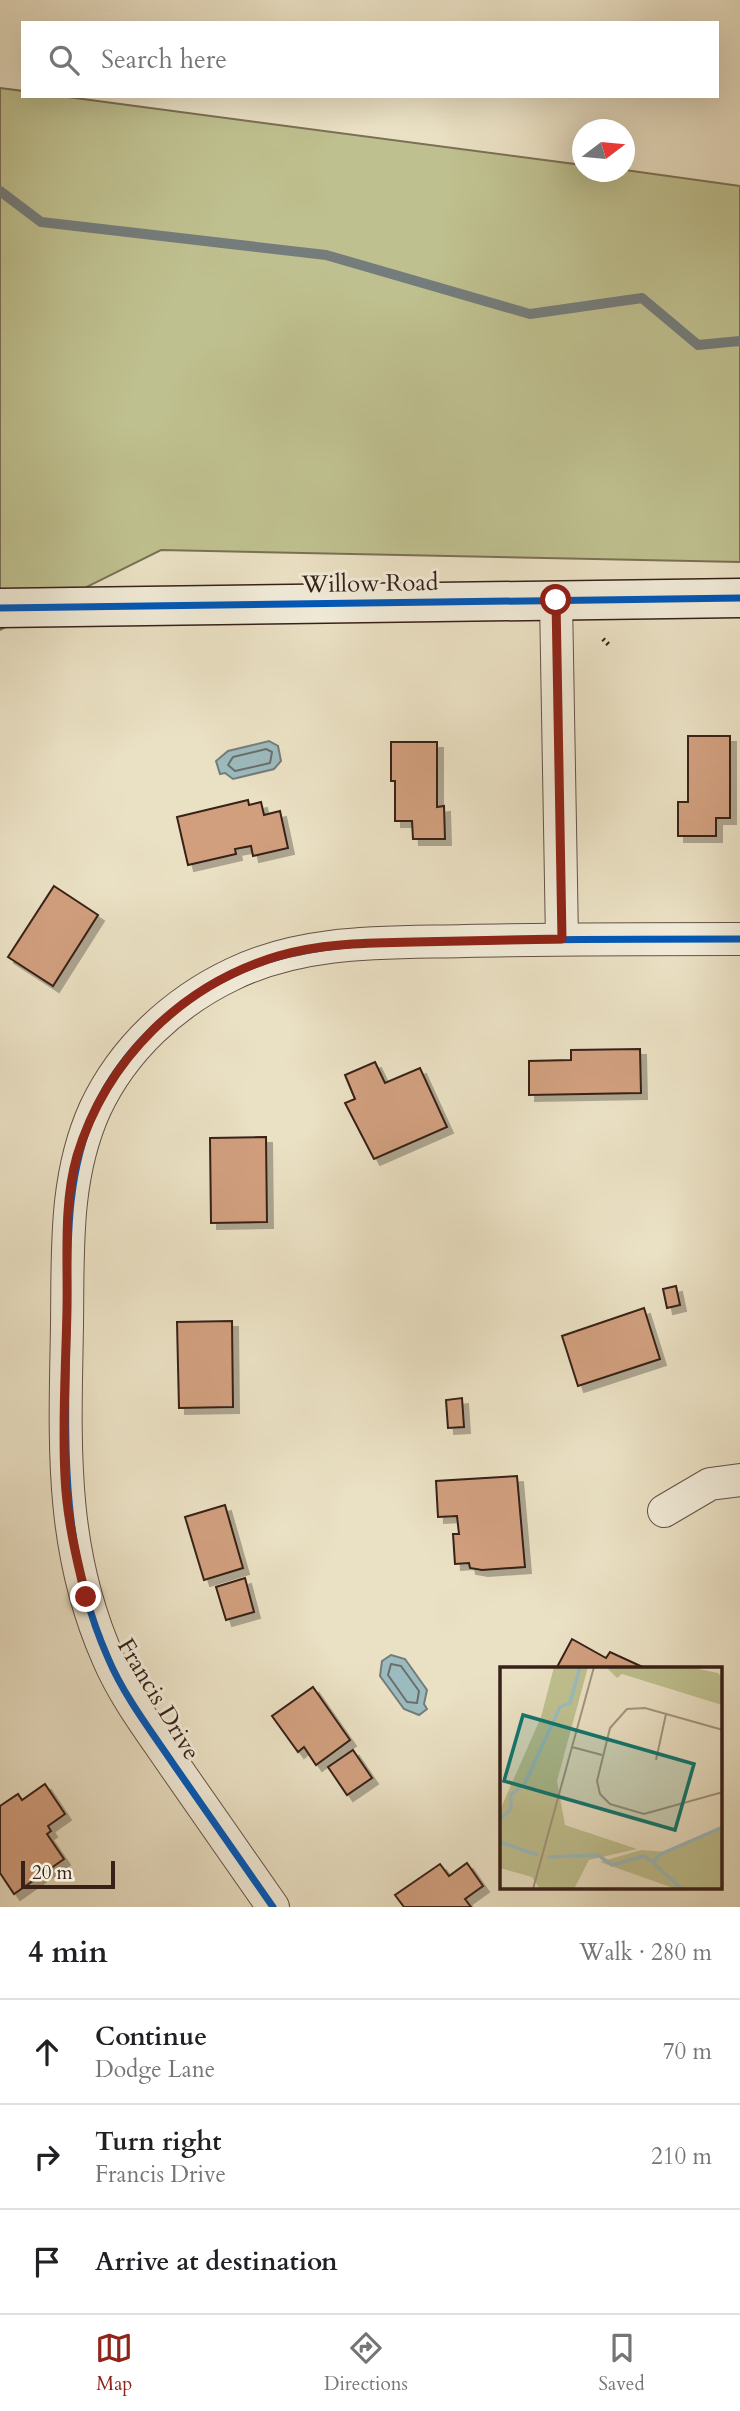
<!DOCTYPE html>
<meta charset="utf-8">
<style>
body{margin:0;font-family:Cardo,serif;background:#f6f6f6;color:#202124}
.compass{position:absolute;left:572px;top:119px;width:63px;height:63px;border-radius:50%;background:#fff;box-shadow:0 7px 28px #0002;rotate:74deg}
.scale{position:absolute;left:21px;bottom:18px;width:94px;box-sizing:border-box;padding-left:7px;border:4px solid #372119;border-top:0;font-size:19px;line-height:24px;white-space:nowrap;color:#372119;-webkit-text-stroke:5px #f1ebd8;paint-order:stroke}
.stop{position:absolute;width:21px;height:21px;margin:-16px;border:5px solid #8f2418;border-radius:50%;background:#fff}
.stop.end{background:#8f2418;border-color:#fff;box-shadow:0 2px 7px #0008}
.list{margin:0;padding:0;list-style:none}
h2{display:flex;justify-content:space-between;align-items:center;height:91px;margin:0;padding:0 28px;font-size:30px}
h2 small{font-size:23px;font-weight:400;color:#757577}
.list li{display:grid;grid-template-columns:46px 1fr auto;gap:21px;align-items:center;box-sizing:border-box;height:105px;padding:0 28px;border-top:2px solid #e0e0e0}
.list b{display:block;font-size:26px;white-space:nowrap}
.list p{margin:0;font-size:23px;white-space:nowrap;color:#757577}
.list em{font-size:23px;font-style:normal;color:#757577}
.icon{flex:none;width:38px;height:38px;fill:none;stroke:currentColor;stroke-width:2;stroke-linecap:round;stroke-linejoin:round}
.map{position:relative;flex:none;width:740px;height:1907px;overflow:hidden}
.search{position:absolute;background:#fff;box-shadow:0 7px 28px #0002;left:21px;right:21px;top:21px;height:77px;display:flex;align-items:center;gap:18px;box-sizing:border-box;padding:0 24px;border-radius:0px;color:#757577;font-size:26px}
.sheet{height:406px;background:#fff}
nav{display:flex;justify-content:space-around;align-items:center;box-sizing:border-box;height:98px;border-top:2px solid #e0e0e0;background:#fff;font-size:19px;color:#757577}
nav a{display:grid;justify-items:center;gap:4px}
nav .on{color:#8f2418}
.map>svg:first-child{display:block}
.green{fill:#bfc08f;stroke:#7b7054;stroke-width:2}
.water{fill:#9cbbbe;stroke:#747d7c;stroke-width:2}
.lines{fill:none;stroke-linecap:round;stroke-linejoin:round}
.shore{stroke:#6a6e6c;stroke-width:2}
.stream{stroke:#747d7c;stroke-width:10}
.building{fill:#d19f7e;stroke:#372119;stroke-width:2;filter:url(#shadow)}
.street-casing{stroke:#645144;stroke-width:34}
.secondary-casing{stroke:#372119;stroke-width:41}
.path{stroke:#372119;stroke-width:4.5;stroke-dasharray:2 3.5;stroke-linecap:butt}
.street{stroke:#f1ebd8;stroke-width:32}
.secondary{stroke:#f1ebd8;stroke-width:38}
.cycleway-casing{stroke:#f1ebd8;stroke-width:11}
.cycleway{stroke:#0057b8;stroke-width:7}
.route{stroke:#8f2418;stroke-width:9}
.labels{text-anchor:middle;stroke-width:6;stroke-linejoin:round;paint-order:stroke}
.street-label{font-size:24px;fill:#372119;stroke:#f1ebd8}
.inset-river{fill:none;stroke:#9cbbbe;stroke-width:3.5}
.inset-road{fill:none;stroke:#a2947f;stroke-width:2}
.view{fill:#0f766e;fill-opacity:0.15;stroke:#0f766e;stroke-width:3.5}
.inset-edge{fill:none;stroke:#372119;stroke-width:3.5}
</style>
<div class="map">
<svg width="740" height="1907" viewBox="0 0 740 1907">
<defs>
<filter id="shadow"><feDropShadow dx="6" dy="6" stdDeviation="0" flood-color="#0004"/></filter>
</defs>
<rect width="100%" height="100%" fill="#eae0c3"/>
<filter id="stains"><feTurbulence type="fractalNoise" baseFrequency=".00286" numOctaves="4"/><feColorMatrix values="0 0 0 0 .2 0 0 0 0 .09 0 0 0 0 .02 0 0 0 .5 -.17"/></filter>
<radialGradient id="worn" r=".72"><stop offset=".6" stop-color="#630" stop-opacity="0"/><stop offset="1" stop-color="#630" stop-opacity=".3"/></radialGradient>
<polygon class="green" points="0,88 23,91 23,96 60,96 582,165 582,172 625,170 740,186 740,562 161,550 0,630"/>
<g class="water">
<polygon points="269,741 278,746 281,761 274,769 233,779 225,773 220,774 216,761 228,751"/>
<polygon points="391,1655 405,1659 427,1690 424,1704 427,1709 419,1715 404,1709 380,1676 382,1661"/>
</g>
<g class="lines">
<g class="shore">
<polygon points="266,749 272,752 270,763 235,771 228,765 233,757"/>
<polygon points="391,1664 401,1666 419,1691 417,1703 407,1702 388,1675"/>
</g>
<polyline class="stream" points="0,191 41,222 326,255 530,314 642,298 698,345 740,341"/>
</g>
<g class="building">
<polygon points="688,736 730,736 730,818 716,818 716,836 678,836 678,802 688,802"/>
<polygon points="391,742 437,742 437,807 444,806 445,839 413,839 412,821 395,821 395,781 391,781"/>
<polygon points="248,800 249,805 261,802 264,815 280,811 288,848 253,856 251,846 235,849 236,854 188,865 177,817"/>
<polygon points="54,886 98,915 53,986 8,957"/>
<polygon points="640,1049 641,1093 529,1095 529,1061 571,1060 571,1050"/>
<polygon points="375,1062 385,1083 420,1068 447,1127 374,1159 345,1103 355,1099 345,1075"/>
<polygon points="266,1137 267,1222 211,1223 210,1138"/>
<polygon points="676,1286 680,1305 667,1308 663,1289"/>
<polygon points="644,1308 660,1359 578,1386 562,1336"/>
<polygon points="232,1321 233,1407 179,1408 177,1322"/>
<polygon points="462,1398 464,1427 448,1428 446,1400"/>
<polygon points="517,1476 525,1567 482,1570 470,1568 469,1563 455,1564 453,1534 459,1534 457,1516 438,1517 436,1481"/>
<polygon points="225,1505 243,1568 204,1580 185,1517"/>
<polygon points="245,1578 254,1612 226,1620 216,1587"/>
<polygon points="572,1639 606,1658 610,1652 647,1669 556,1669"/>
<polygon points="313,1687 350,1740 316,1765 304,1747 298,1752 272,1716"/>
<polygon points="353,1750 372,1778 347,1795 328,1767"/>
<polygon points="45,1784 65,1814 48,1826 51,1831 47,1834 64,1859 14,1894 0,1873 0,1806 18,1794 22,1800"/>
<polygon points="467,1863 483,1886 465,1899 471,1907 404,1907 395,1895 440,1864 449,1876"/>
</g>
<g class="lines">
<defs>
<g id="street">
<polyline points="556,600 562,939"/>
<polyline points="664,1511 710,1484 740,1480"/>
<path d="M273,1907C240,1860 207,1812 174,1765C151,1731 124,1696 108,1658C59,1547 65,1442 67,1325C68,1251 64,1178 95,1109C123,1049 174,1002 233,974C305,939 386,943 465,941C556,939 648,939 740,939"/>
</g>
<polyline id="secondary" points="0,608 740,598"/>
</defs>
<use href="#street" class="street-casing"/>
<use href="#secondary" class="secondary-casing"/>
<polyline class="path" points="603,639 609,645"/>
<use href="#street" class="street"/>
<use href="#secondary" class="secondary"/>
<defs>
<g id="cycleway">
<polyline points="0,608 740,598"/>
<path d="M273,1907C240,1860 207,1812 174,1765C151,1731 124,1696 108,1658C59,1547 65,1442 67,1325C68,1251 64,1178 95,1109C123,1049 174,1002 233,974C305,939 386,943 465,941C556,939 648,939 740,939"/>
</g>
</defs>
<use href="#cycleway" class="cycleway-casing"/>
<use href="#cycleway" class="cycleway"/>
</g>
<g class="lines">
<path class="route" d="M86,1597C76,1557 67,1518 65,1477C62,1421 66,1364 67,1308C68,1258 63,1205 77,1156C106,1060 181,985 278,956C322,943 369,943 414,942C463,941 512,940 562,939L556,600"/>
</g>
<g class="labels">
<g class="street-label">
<text transform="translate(370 583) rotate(-1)" y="8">Willow Road</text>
<text transform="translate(159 1699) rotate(59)" y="8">Francis Drive</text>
</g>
</g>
<g transform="translate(500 1667)">
<rect width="222" height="222" fill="#eae0c3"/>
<path d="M54,0H88L57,114L65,158L137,182L89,193L74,222H40L32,210L0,201V143L41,50ZM106,0H190L218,6L222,11V38L122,7L117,11ZM223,158L222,222H176L100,195L141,183L167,185Z" fill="#bfc08f"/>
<path class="inset-river" d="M0,152L11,142V128L25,116L60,40L70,36L80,0M0,175L38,188M47,190L98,188L112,198L144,189L153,195L161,187L223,160M154,197L182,222"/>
<path class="inset-road" d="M223,63L145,41L127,42L110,61L97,114L100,127L110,137L144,147L223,125M72,80L102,88M156,93L166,47M33,222L94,0"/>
<path class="view" d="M23,48L194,97L175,163L4,114Z"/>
<rect width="222" height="222" class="inset-edge"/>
</g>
<rect width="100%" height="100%" filter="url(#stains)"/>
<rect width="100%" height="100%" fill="url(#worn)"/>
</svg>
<svg class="compass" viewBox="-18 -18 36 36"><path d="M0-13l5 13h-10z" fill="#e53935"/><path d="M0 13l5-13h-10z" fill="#757577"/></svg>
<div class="scale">20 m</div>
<div class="stop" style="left:556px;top:600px"></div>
<div class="stop end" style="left:86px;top:1597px"></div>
<div class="search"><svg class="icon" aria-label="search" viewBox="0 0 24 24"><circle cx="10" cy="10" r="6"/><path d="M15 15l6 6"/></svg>Search here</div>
</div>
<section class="sheet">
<h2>4 min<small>Walk · 280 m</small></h2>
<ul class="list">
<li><svg class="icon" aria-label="ahead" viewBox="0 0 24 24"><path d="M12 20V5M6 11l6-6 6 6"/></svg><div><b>Continue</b><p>Dodge Lane</p></div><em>70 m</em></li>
<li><svg class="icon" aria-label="right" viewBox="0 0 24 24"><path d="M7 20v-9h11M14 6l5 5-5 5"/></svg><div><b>Turn right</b><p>Francis Drive</p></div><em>210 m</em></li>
<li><svg class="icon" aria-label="arrive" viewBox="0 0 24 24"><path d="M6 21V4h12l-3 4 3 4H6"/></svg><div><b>Arrive at destination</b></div></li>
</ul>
</section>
<nav>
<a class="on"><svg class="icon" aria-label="map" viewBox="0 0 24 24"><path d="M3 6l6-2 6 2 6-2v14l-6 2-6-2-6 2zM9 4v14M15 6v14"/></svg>Map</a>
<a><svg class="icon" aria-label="directions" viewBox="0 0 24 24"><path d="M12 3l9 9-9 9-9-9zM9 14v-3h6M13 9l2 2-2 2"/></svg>Directions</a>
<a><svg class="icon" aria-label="saved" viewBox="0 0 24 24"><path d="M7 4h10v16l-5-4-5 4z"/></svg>Saved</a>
</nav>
